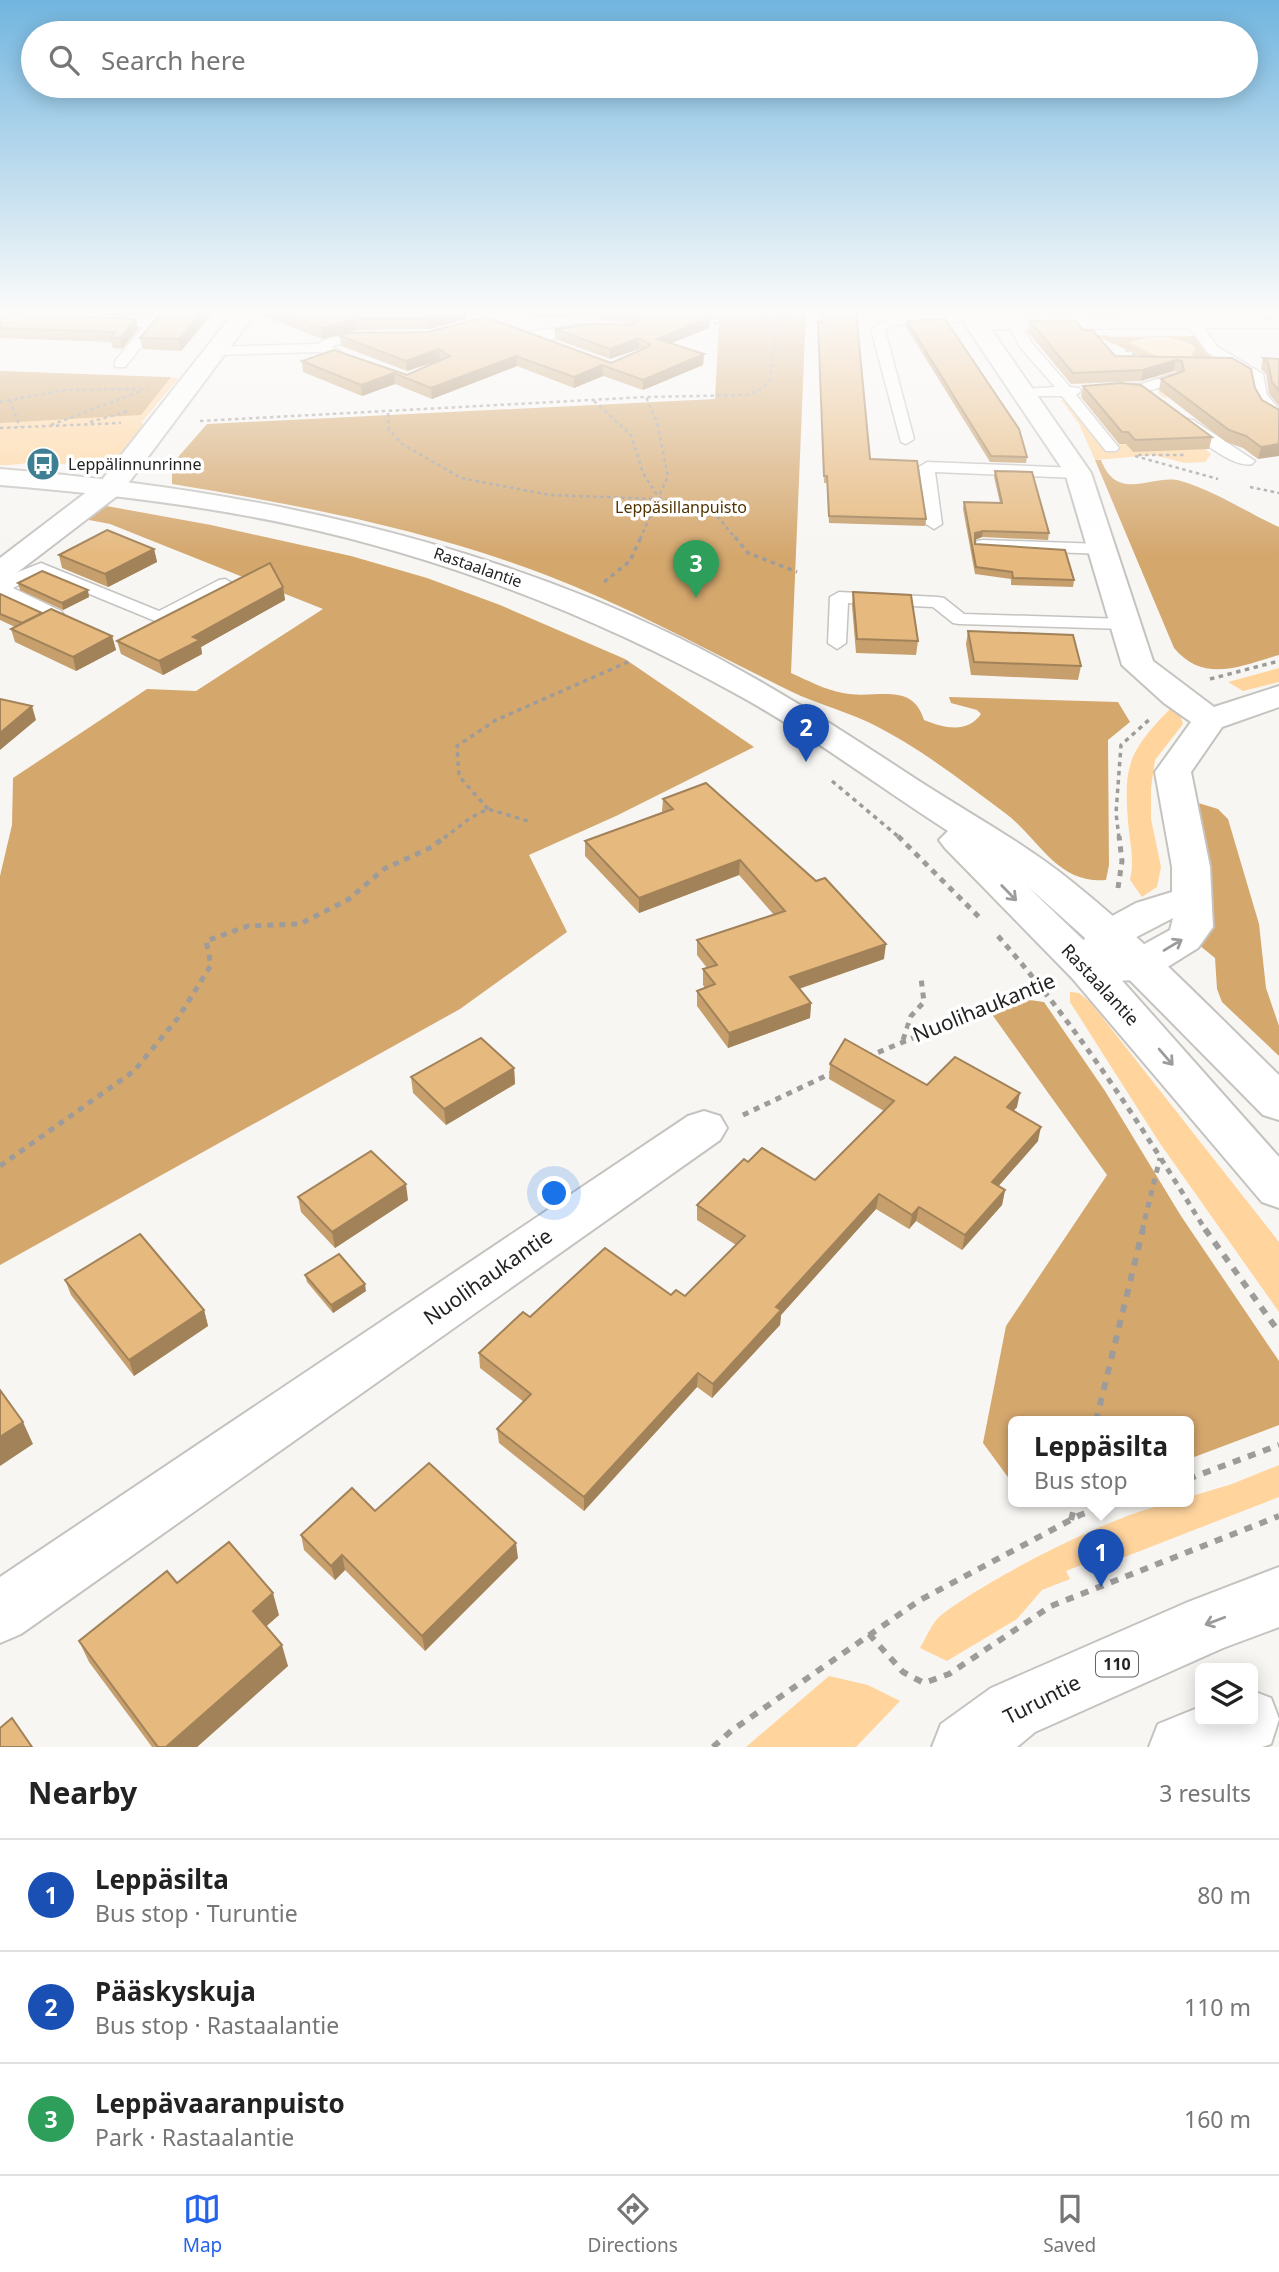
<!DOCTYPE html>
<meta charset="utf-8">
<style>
body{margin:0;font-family:"Noto Sans",sans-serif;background:#f2f2f2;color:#222}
.controls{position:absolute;right:21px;bottom:21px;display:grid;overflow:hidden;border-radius:10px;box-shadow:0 4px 18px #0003}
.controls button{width:63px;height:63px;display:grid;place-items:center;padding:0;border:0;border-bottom:2px solid #e0e0e0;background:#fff;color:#222;font:35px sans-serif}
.you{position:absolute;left:555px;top:1194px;width:24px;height:24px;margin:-18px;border:5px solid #fff;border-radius:50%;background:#1a73e8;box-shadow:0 0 0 10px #1a73e833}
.badge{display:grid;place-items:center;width:46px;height:46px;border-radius:50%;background:#2563eb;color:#fff;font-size:23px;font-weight:700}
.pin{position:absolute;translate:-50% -58px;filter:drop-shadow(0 2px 4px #0008)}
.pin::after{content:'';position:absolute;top:37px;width:24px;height:21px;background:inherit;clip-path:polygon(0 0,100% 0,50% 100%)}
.popup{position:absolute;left:1008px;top:1416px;width:186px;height:91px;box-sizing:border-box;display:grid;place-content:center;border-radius:10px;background:#fff;filter:drop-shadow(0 2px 5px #0005);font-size:23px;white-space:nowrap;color:#767676}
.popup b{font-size:26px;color:#222}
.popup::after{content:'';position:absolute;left:50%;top:100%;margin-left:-14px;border:14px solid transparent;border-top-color:#fff}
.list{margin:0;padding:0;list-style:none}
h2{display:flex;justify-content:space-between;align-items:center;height:91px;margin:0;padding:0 28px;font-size:30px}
h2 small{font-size:23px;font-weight:400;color:#767676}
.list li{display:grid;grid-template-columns:46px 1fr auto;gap:21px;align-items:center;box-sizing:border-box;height:112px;padding:0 28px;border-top:2px solid #e0e0e0}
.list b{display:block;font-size:26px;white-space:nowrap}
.list p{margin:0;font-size:23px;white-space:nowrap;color:#767676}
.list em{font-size:23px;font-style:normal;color:#767676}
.icon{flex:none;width:38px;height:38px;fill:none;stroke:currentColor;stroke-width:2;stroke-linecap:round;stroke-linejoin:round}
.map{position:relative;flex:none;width:1279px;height:1747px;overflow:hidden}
.search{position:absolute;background:#fff;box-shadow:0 4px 18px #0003;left:21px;right:21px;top:21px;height:77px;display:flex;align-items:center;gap:18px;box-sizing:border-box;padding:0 24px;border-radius:38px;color:#767676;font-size:26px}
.sheet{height:427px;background:#fff}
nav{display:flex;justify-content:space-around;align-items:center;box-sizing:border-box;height:98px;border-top:2px solid #e0e0e0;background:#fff;font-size:19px;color:#767676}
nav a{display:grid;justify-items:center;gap:4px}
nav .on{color:#2563eb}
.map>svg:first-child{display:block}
.green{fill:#ffd49d}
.forest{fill:#d4a76d}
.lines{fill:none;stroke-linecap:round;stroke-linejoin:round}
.service-casing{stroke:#c5c3c0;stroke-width:3}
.minor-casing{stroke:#c5c3c0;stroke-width:4}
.primary-casing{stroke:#c5c3c0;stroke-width:4}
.path-far3{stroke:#9e9c9a;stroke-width:2.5;stroke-dasharray:3.5 3.5;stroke-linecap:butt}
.path-far2{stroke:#9e9c9a;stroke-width:3.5;stroke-dasharray:4.5 4.5;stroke-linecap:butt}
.path-far1{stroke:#9e9c9a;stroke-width:5;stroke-dasharray:6 6;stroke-linecap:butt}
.path{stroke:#9e9c9a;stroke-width:6;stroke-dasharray:8 8;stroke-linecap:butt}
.service{fill:#fff;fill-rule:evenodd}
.minor{fill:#fff;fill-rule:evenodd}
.primary{fill:#fff;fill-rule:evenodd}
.wall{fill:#c69f6d}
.shaded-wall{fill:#a18259}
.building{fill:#e6b97f;stroke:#a18259;stroke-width:2}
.oneway{stroke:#9c9c9c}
.labels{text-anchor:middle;stroke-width:7;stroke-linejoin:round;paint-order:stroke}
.far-poi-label{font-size:16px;fill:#242322;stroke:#fff;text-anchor:start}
.far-park-label{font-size:16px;fill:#513402;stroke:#fff}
.far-street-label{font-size:16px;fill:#242322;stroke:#fff}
.shield{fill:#fff;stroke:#666564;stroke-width:2}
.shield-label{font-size:16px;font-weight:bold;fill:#242322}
.street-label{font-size:18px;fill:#242322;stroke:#fff}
.near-street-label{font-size:21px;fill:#242322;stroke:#fff}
</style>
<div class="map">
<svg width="1279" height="1747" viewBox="0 0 1279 1747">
<rect width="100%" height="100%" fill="#f8f6f3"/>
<g class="green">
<polygon points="1003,311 1279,311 1279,313 1012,316"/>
<polygon points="1146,339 1178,339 1195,348 1195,359 1173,397 1164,398 1159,394 1157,381 1154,380 1143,351 1129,343"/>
<path d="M0,371L179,378L141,423L148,425L114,466L109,468C84,465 59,463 34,463C23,463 12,466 0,465Z"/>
<polygon points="1061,400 1068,400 1101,445 1126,444 1133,452 1203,447 1211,454 1205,462 1184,463 1154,455 1095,460 1079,424"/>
<polygon points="1279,668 1279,682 1243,691 1228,682"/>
<path d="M1170,709L1180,714L1183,724L1155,760L1151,788V819L1161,867L1157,887L1142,897L1130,880C1134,862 1131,849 1129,831C1123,768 1126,754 1170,709Z"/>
<polygon points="1070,992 1079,993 1091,1003 1279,1242 1279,1312 1159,1142 1070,1002"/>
<path d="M1279,1465V1497L1104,1565L1099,1558L1066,1571L1070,1579L1042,1590L1017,1619L947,1661L920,1648C926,1638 932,1623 940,1616C983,1581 1135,1501 1188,1501L1189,1497L1232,1484Z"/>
<polygon points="829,1676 868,1685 900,1701 856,1747 746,1747"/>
</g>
<g class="forest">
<path d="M532,311H806L791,673C807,680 825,690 843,693C875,700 912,680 924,720C944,728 967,734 981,714L977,710L951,703L949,697L1118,702L1130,722L1108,740L1109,865L1106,880C1056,884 1039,838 1005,813C962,781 916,745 868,722C839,709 808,701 780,686C703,648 627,606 546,575C425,529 300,505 172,484V464L207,424L715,399L719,320L529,318Z"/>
<path d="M1108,335L1110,337L1196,336L1216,356L1214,359H1194L1192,355L1195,348C1182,335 1146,335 1130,343L1170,363L1144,358L1097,336Z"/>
<polygon points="0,371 165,377 171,377 141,415 0,423"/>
<path d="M1095,460H1101C1118,504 1153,473 1181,481C1213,490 1248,513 1279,527V655C1241,666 1204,684 1174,648Z"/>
<polygon points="101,505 211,525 351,556 427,578 500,605 625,659 754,747 616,816 529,855 567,932 460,1009 0,1265 0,876 12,825 13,778 147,689 196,691 323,609 110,524 84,519"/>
<polygon points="1195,802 1218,809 1228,819 1259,924 1266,988 1279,1026 1279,1056 1222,1002 1217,989 1215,958 1199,945 1213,907"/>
<polygon points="1030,1000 1044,1002 1105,1091 1181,1216 1279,1361 1279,1425 1189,1459 1188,1421 1014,1421 1013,1484 983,1443 1006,1326 1107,1175 991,1013"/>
</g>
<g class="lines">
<defs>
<g id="service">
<polygon points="11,311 25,311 0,328 0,318"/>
<polygon points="157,311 170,311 125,367 115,367 115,361 143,327 106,326 100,322 101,319 150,320"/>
<polygon points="971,313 976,314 976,320 893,325 885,330 914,439 906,444 901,442 871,329 890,317"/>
<path d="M1193,319L1279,320V328H1204L1218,347L1263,374L1267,395L1279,409V420C1260,415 1250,398 1251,379L1208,353L1190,328L1024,329L1031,342L1070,387L1079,388L1081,391L1076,395L1119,448L1116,451H1106L1062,396H1020L1018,393L1025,389L1055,387L1020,347L1011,329H977L970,325L977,321Z"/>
<path d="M585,324L592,328L590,331C572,335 537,347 522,335C528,330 573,326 585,324Z"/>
<polygon points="371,332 378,336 376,339 335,345 332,347 340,351 333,355 320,352 214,355 207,351 214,347 317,344 332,337"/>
<path d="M1174,374L1181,378L1179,381C1160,387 1126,402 1109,389L1116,385L1141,384Z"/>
<path d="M1188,419L1193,420L1255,461L1252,464C1233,469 1198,438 1183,426L1181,423Z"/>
<polygon points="927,462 1078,468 1086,473 1078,478 935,472 942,524 934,529 926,524 919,467"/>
<polygon points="983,540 1102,544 1111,549 1102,554 977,549 975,545 977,541"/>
<polygon points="41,563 159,611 219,580 225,579 234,584 160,623 41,574 13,588 61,611 64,615 55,620 0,597 0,579"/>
<polygon points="839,592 938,597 944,598 964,614 1125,619 1134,624 1125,629 959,624 953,623 933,607 848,603 846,643 837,649 828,643 830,597"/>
</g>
<g id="minor">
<polygon points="235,311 257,311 121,493 10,578 0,581 0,558 101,481"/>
<path d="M973,311L979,312L1091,473L1153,661L1214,707L1279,686V707L1222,727L1191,772L1210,867L1213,927L1198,948L1153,976L1138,980L1087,982L1072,978L1066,968L1092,927L1136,903L1172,892V867L1155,772L1191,722L1164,703L1122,665L1065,473L960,317L963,312ZM1173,918L1170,930L1130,952L1116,953L1121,945Z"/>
<polygon points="704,1111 720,1116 727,1128 720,1140 21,1634 0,1643 0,1577 688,1116"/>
</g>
<g id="primary">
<path d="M0,469C233,488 464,534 675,636C761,678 840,729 919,781C970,814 1024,843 1071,881C1145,940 1211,1009 1279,1075V1120L1263,1115L1112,962L1026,885L1102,958L1279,1157V1208L1262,1202L1072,978L945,848L939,840L948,831C878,786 812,736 740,696C600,618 449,559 293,525C196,504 98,493 0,485Z"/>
<polygon points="1279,1567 1279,1627 1223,1648 1035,1732 1017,1747 932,1747 941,1724 991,1688 1188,1602"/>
<polygon points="1253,1691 1271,1698 1279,1719 1271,1744 1262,1747 1149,1747 1158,1724 1200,1707 1200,1721 1253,1721"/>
</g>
</defs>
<use href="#service" class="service-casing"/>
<use href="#minor" class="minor-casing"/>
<use href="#primary" class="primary-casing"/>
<g class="path-far3">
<polyline points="707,323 779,325"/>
<polyline points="1126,350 1143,359"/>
<polyline points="10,400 20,427"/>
<polyline points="594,401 631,435 643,473 659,498 714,512 736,539"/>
<polyline points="0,402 65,390 148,389"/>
<polyline points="388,413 389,430 402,444 461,478 550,495 658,499"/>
<polyline points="200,421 646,397 746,395 762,389 770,379 776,329 785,317 803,311"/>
<polyline points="90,422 129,411"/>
<polyline points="51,425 141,391"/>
<polyline points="0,428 121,423"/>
<polyline points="1138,455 1185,455"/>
<polyline points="1135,456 1218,479"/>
<polyline points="1250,487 1279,493"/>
<polyline points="640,539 668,476 657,422 646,397"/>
</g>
<g class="path-far2">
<polyline points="735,537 748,553 797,572"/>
<polyline points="604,582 630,561 641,537"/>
<polyline points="1210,679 1279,661"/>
<polyline points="832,781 900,838"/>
<polyline points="488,809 459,776 457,746 496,720 628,662"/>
<polyline points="444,838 470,818 488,809 528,821"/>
<polyline points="1119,838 1116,813 1121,745 1151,718"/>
</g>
<g class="path-far1">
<polyline points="898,836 979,917"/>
<polyline points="1118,888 1122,861 1119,836"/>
<path d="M998,936C1078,1027 1143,1128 1206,1231"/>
<polyline points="903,1040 911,1016 924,1002 921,978"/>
<polyline points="867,1057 1043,984"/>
<polyline points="743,1115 834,1072"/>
<polyline points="0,1166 134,1071 178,1018 211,965 206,941 248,926 300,924 349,899 384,869 432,847 446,836"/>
<polyline points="1142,1231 1160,1158"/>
</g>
<g class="path">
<polyline points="1205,1229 1279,1332"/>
<polyline points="1096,1421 1143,1229"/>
<polyline points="1188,1479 1279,1445"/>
<polyline points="1071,1520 1076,1501"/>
<polyline points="869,1634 903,1672 924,1683 949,1674 1051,1606 1279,1516"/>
<polyline points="713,1747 731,1731 920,1600 1080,1515 1121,1501"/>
</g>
<use href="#service" class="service"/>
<use href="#minor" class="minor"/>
<use href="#primary" class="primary"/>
</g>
<g class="wall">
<polygon points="21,311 155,311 149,317"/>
<polygon points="214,311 181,351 143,349 140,338"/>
<polygon points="258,311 466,311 467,319 429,329 358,330 322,339 258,314"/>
<polygon points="602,311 711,311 709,328 671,343 704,354 703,365 643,390 603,376 574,388 517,366 432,399 395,384 362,396 303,372 302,361 407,375 441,360 407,371 341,346 340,336 611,363 641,350 639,349 610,359 555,339 555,329 631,325 627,323 602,320"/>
<polygon points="896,311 936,311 936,312 898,314"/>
<polygon points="0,318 138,329 122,349 113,348 111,342 0,338"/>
<polygon points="907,321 1027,457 1026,463 990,462 906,327"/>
<polygon points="1030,321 1083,330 1115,356 1232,358 1262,400 1279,410 1258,459 1243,448 1226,442 1159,390 1161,379 1180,372 1173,371 1141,381 1071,384 1028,332"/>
<polygon points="818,322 870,459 926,519 925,526 829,523 827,483 824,483"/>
<polygon points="1263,358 1279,359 1279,406 1269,394 1266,374 1261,369"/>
<polygon points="1083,386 1212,437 1209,449 1133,452 1126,444 1119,444 1081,397"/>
<polygon points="995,471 1049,533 1048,540 982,537 975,540 975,544 1074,580 1073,587 1011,585 1011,579 975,574 963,509 964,502 1000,503 994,477"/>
<polygon points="154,549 157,562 108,587 62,568 59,555"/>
<polygon points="18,583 89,597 63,610 20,590"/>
<polygon points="283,587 285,600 201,647 202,654 163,675 121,654 117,641"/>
<polygon points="853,592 918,641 916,655 856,653 852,606"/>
<polygon points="0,594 42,613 112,636 116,650 76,671 15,642 11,629 15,627 0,620"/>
<polygon points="968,631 1081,666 1078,680 971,675 966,644"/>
<polygon points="663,799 884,959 799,989 811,1003 810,1018 728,1048 697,1006 697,991 705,988 703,985 703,969 707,968 697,955 697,940 774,915 739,875 639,913 585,856 585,841 662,812"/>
<polygon points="830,1064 927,1085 1017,1107 1013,1111 1038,1141 998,1186 1005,1190 1002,1205 962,1250 916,1221 909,1229 876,1209 781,1315 780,1325 712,1398 697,1387 584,1511 499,1443 497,1429 524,1402 480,1368 479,1353 530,1317 671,1295 685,1296 736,1245 697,1220 697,1205 748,1162 815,1180 884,1111 829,1079"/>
<polygon points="514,1068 515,1084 446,1125 413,1093 411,1077"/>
<polygon points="298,1197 408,1200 335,1248 301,1212"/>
<polygon points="305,1275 366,1291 333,1313 307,1282"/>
<polygon points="65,1280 204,1310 208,1326 134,1376 71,1295"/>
<polygon points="375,1511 518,1558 425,1651 345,1570 335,1580 304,1550 301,1535"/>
<polygon points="177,1583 279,1615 266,1626 288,1666 197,1747 152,1747 89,1662 79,1641"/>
</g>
<g class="shaded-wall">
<polygon points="148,311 155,311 149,317"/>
<polygon points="203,311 214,311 181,351 179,339"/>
<polygon points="457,311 466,311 467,319 429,329 428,319"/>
<polygon points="711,311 709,328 657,349 657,339"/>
<polygon points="136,319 138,329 122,349 120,338"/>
<polygon points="357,319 358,330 322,339 321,328"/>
<polygon points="639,338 639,349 610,359 610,349"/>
<polygon points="439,349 440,360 407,371 406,361"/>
<polygon points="704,354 703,365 643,390 643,380"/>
<polygon points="516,356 517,366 432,399 431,388"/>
<polygon points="1176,360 1173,371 1141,381 1143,370"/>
<polygon points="602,365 603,376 574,388 574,377"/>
<polygon points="394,373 395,384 362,396 361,385"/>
<polygon points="1279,444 1279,456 1258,459 1261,447"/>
<polygon points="983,531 982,537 974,540 975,533"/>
<polygon points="154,549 157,562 108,587 105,574"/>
<polygon points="283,587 285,600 201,647 202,654 163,675 159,661 193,637"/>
<polygon points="88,590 89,597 63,610 62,603"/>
<polygon points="112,636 116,650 76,671 73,657"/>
<polygon points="32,706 36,720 0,750 0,733"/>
<polygon points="740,860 739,875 639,913 639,898"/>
<polygon points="886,944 884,959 789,992 790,977"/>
<polygon points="811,1003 810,1018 728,1048 729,1033"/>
<polygon points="514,1068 515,1084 446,1125 444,1109"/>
<polygon points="1020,1093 1017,1107 1003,1122 1007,1107"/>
<polygon points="1041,1127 1038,1141 989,1197 992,1182"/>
<polygon points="406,1184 408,1200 335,1248 332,1232"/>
<polygon points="1005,1190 1002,1205 962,1250 965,1235"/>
<polygon points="879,1194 876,1209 781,1315 780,1325 712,1398 713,1384 776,1307"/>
<polygon points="919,1207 916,1221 909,1229 912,1215"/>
<polygon points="365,1284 366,1291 333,1313 331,1305"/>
<polygon points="204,1310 208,1326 134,1376 129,1360"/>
<polygon points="698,1373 697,1387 584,1511 584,1497"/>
<polygon points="23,1422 33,1444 0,1466 0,1437"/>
<polygon points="516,1543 518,1558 425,1651 422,1636"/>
<polygon points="342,1555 345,1570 335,1580 331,1566"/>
<polygon points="273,1593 279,1615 260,1632 253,1611"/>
<polygon points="282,1645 288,1666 197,1747 166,1747"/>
</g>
<g class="building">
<polygon points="163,311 203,311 179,339 140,338"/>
<polygon points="277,311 457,311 428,319 357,319 321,328"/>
<polygon points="609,311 710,311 709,318 657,339 704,354 643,380 602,365 574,377 516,356 431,388 394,373 361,385 302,361 334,350 407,375 450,356 439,349 406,361 340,336 348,333 428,332 486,317 611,363 648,347 650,344 639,338 610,349 555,329 591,324 633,325 638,319 627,313"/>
<polygon points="822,311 856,311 870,459 917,461 926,519 829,516 827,476 824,476 818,322 822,322"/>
<polygon points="6,313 136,319 120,338 111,338 115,332 0,328 0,318"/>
<polygon points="945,319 1019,429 1027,457 991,456 907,321"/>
<polygon points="1030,321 1075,321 1083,330 1092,330 1115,356 1232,358 1251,369 1255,388 1262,400 1279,410 1279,444 1261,447 1246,436 1229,430 1161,379 1184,371 1182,361 1176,360 1143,370 1073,373"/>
<polygon points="1263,358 1279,359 1279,391 1272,382 1268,362"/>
<polygon points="1121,383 1141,385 1212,437 1135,440 1128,432 1122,432 1083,386"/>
<polygon points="995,471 1032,472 1049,533 983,531 975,533 975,544 1065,550 1074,580 1013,578 1012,572 976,567 964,502 1002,503"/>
<polygon points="107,530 154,549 105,574 59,555"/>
<polygon points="270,563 283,587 193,637 200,640 159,661 117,641"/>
<polygon points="42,571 88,590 62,603 18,583"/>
<polygon points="853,592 911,595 918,641 857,639"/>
<polygon points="0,594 42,613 22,623 0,614"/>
<polygon points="51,609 112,636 73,657 11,629"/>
<polygon points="968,631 1073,635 1081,666 974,662"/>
<polygon points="0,699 32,706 0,733"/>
<polygon points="706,783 816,881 825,878 886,944 790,977 811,1003 729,1033 697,991 715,984 703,969 717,965 697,940 785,911 740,860 639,898 585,841 673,809 663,799"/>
<polygon points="481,1038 514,1068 444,1109 411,1077"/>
<polygon points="845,1039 927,1085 955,1057 1020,1093 1007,1107 1041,1127 992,1182 1005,1190 965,1235 919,1207 912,1215 879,1194 776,1307 781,1310 713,1384 698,1373 584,1497 497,1429 531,1394 479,1353 523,1312 530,1317 605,1248 671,1295 676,1290 685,1296 745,1236 697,1205 744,1159 748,1162 762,1148 815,1180 894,1101 830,1064"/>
<polygon points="371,1151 406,1184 332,1232 298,1197"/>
<polygon points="140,1234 204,1310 129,1360 65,1280"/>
<polygon points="339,1254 365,1284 331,1305 305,1275"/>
<polygon points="0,1390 23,1422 0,1437"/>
<polygon points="429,1463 516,1543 422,1636 342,1555 331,1566 301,1535 352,1488 375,1511"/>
<polygon points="229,1542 273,1593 253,1611 282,1645 166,1747 158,1747 79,1641 167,1571 177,1583"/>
<polygon points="12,1718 32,1747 0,1747 0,1728"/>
</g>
<defs><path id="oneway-shaft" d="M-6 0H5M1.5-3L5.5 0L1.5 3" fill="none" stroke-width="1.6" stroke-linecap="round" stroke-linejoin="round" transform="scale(1.75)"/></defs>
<g class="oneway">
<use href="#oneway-shaft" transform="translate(1009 893) rotate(46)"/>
<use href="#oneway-shaft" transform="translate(1173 945) rotate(-31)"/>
<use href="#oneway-shaft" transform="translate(1166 1057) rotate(49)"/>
<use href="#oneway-shaft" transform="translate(1215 1621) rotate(159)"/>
</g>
<linearGradient id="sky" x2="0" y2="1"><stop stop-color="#71b5df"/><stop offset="0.56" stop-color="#fcfbfa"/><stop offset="1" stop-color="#fcfbfa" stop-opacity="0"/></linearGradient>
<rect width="1279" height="556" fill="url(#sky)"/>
<defs>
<symbol id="bus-disc" viewBox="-11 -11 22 22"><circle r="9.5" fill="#3f7f93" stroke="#fff"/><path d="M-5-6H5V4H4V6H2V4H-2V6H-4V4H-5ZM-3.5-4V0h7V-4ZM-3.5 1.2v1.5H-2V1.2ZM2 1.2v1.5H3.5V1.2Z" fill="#fff"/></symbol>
</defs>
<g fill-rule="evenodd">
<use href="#bus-disc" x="24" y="445" width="38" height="38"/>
</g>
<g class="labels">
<g class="far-poi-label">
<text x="68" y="470">Leppälinnunrinne</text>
</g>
<g class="far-park-label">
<text x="681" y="513">Leppäsillanpuisto</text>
</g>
<g class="far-street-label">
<text transform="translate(478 567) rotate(19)" y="6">Rastaalantie</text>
</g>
<rect class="shield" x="1096" y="1651.5" width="42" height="25" rx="5"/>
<g class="shield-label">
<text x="1117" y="1670">110</text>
</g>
<g class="street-label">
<text transform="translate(1100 985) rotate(47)" y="6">Rastaalantie</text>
</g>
<g class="near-street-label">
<text transform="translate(984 1008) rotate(-22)" y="7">Nuolihaukantie</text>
<text transform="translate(488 1277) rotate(-35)" y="7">Nuolihaukantie</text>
<text transform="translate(1042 1700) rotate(-27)" y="7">Turuntie</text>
</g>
</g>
</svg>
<div class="controls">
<button><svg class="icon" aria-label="layers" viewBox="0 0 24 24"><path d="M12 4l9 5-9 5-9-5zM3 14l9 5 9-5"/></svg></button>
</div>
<div class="you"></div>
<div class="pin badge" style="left:1101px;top:1587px;background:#1a4fb4">1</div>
<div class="popup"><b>Leppäsilta</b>Bus stop</div>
<div class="pin badge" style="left:806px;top:762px;background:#1a4fb4">2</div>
<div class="pin badge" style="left:696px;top:598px;background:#2e9e5b">3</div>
<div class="search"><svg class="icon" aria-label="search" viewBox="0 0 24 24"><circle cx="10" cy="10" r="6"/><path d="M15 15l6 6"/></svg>Search here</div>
</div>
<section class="sheet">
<h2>Nearby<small>3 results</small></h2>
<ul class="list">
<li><span class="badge" style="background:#1a4fb4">1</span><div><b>Leppäsilta</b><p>Bus stop · Turuntie</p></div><em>80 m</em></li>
<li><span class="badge" style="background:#1a4fb4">2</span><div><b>Pääskyskuja</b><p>Bus stop · Rastaalantie</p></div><em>110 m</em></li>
<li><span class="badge" style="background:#2e9e5b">3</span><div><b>Leppävaaranpuisto</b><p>Park · Rastaalantie</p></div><em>160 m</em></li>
</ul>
</section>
<nav>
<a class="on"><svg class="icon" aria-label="map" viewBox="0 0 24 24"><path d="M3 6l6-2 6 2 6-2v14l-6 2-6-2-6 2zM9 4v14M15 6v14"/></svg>Map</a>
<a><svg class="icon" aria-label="directions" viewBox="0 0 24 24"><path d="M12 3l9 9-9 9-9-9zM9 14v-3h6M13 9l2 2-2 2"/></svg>Directions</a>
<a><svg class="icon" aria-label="saved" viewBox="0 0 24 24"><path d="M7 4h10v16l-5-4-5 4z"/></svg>Saved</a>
</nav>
